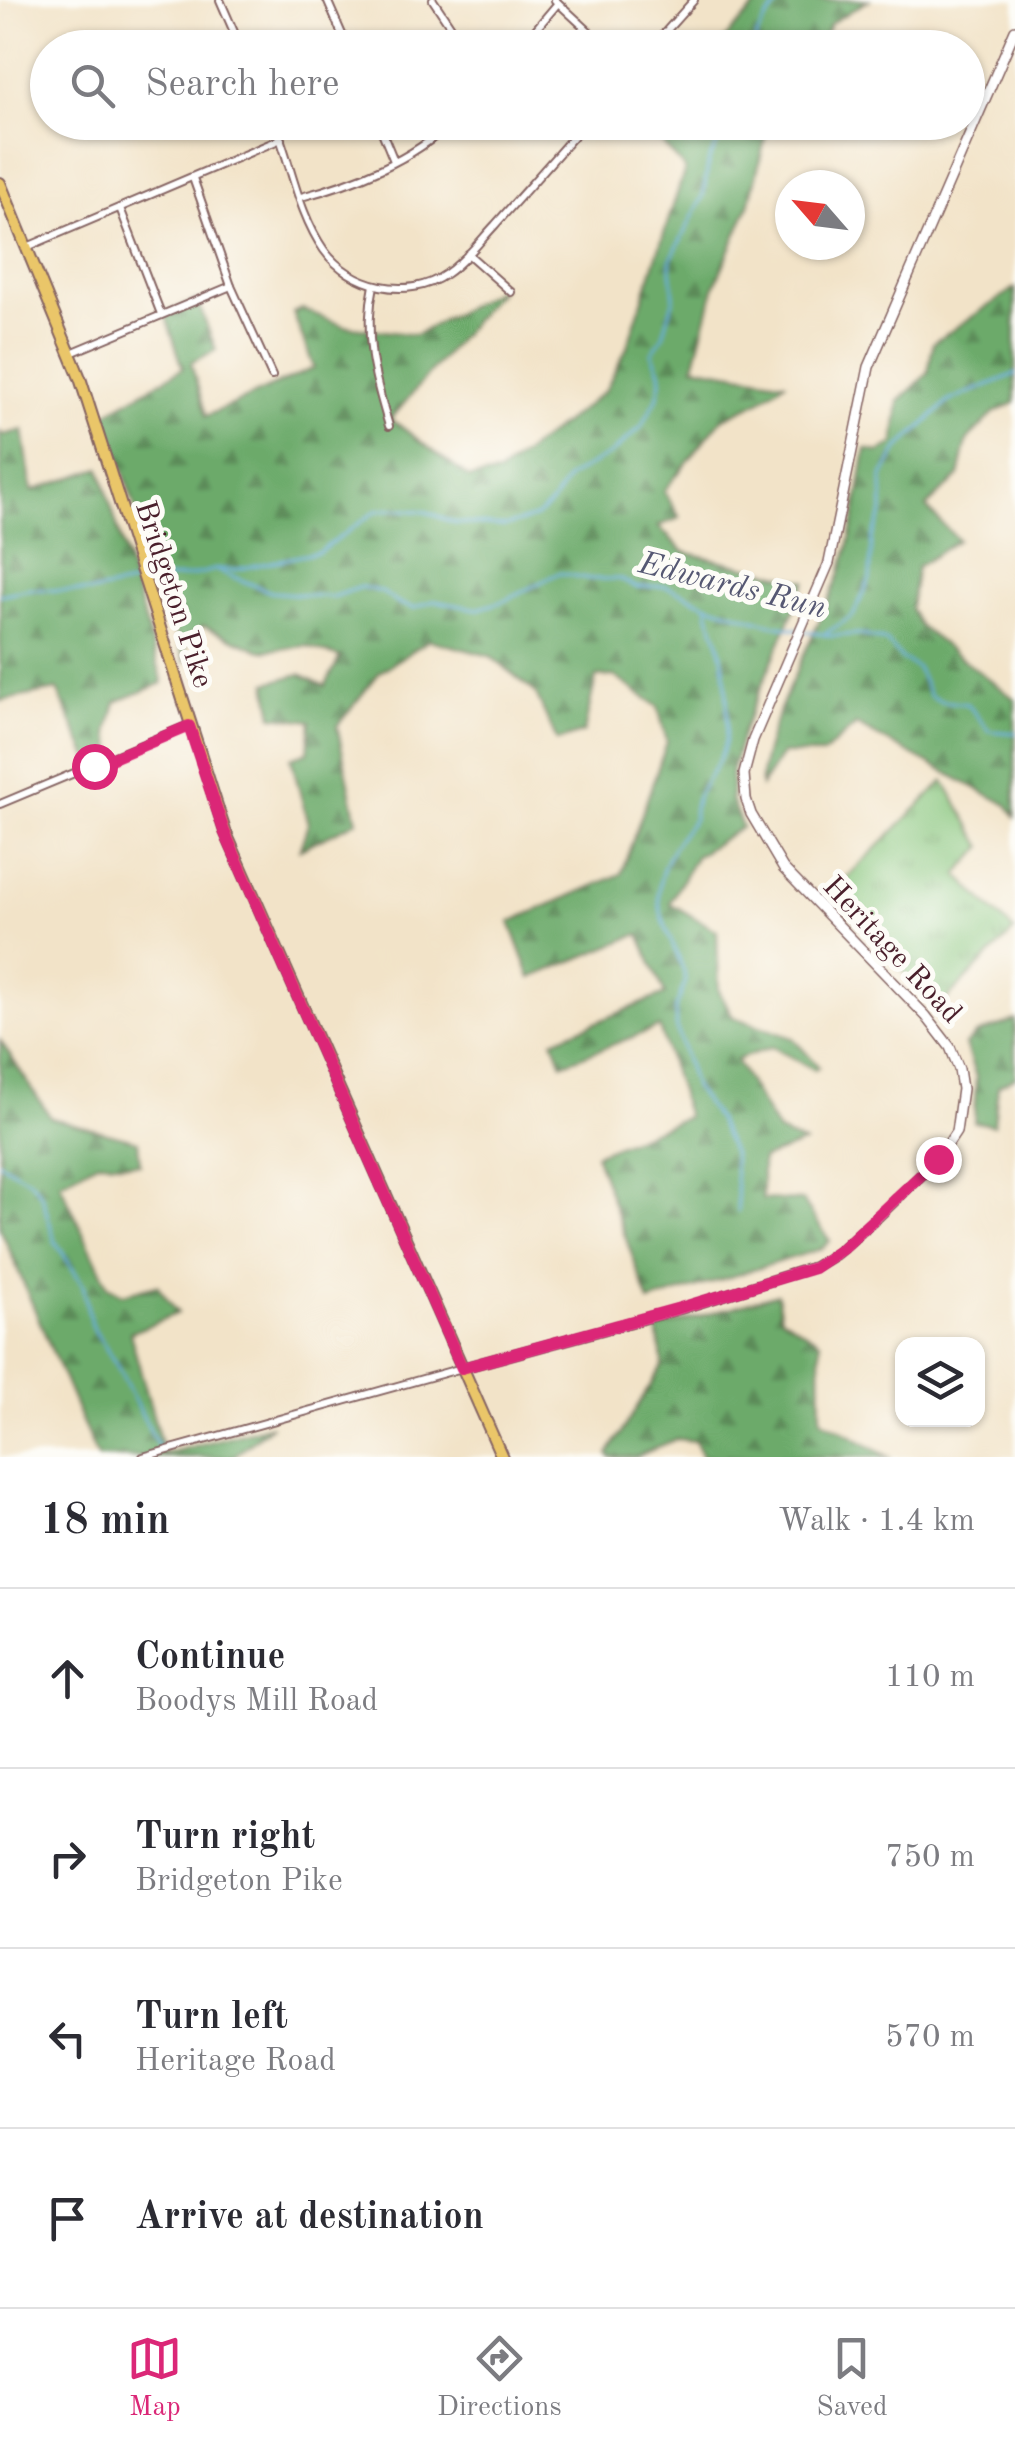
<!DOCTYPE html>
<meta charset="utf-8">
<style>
body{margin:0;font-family:"Old Standard TT",serif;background:#f2f2f3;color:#2b2b33}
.controls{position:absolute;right:30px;bottom:30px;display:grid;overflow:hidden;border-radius:20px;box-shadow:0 2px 8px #0004}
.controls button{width:90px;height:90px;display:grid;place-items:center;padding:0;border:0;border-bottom:2px solid #e1e1e2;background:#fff;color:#2b2b33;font:50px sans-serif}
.compass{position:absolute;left:775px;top:170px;width:90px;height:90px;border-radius:50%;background:#fff;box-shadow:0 2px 8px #0004;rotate:298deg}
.stop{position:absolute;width:30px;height:30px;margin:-22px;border:8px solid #db2777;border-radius:50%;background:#fff}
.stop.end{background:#db2777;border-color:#fff;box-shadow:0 2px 10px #0008}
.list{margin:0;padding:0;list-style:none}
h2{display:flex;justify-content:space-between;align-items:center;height:130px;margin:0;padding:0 40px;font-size:42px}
h2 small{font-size:32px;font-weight:400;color:#7c7c81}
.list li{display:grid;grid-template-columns:65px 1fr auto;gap:30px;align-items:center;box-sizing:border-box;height:180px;padding:0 40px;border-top:2px solid #e1e1e2}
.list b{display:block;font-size:38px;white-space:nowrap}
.list p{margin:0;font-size:32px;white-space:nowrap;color:#7c7c81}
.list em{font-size:32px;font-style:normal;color:#7c7c81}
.icon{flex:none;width:55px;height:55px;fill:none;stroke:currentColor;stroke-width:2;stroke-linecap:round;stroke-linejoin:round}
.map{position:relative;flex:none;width:1015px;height:1457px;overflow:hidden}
.search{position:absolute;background:#fff;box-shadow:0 2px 8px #0004;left:30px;right:30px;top:30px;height:110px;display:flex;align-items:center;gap:25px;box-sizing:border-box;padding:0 35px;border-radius:55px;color:#7c7c81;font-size:38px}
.sheet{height:850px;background:#fff}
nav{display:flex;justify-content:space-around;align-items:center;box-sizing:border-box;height:140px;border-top:2px solid #e1e1e2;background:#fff;font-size:28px;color:#7c7c81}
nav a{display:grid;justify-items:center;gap:5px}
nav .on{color:#db2777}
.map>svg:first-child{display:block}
.grass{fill:url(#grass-tufts);stroke:#687253;stroke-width:2.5}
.forest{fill:url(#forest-firs);stroke:#5b644b;stroke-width:2.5}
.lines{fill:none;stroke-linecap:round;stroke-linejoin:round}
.stream{stroke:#69aedf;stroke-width:2.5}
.minor-casing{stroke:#856462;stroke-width:10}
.tertiary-casing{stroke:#856462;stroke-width:12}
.primary-casing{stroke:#856462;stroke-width:14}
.minor{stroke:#fff;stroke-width:6}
.tertiary{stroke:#fff;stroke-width:9}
.primary{stroke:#eac669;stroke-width:10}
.route{stroke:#db2777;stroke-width:12}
.labels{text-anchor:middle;stroke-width:10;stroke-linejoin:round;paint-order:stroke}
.street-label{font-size:30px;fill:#4a1f2b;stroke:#fdfcf7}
.water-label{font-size:32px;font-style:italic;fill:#565873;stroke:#fdfcf7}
</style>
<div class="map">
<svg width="1015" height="1457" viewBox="0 0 1015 1457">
<defs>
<pattern id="grass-tufts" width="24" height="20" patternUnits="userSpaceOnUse" patternTransform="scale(2.5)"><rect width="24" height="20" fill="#86c57b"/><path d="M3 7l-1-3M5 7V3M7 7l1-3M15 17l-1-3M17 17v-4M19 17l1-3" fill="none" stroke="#709f65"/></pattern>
<pattern id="forest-firs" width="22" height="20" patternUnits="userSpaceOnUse" patternTransform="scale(2.5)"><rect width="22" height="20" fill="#6caa6b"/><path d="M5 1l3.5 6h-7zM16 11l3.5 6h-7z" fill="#5b8a58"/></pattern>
</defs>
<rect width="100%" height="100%" fill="#fdfcf7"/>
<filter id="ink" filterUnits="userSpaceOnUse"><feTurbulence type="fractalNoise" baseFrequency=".01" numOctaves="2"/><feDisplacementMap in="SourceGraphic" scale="20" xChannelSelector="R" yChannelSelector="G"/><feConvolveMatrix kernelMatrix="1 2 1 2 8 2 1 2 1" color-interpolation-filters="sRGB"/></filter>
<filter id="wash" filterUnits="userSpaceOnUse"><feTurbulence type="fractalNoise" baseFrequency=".0048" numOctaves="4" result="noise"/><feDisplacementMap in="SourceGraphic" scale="40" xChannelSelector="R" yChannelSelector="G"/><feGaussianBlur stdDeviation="2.25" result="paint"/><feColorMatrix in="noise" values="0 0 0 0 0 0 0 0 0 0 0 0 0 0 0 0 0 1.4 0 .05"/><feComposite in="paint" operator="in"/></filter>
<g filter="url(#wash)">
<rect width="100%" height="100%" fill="#f2e3c8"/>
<polygon class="grass" points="944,781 983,847 957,875 1014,931 938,1008 830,894"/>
<g class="forest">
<polygon points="762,0 869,0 831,23 819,47 717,47"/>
<polygon points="648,122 769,123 749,205 715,285 694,366 785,382 758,402 722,419 664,491 680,518 658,526 684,552 806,581 744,728 732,769 731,800 742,827 695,857 670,903 717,931 719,991 733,1017 793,1038 819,1067 815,1070 772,1047 736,1060 778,1132 804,1143 762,1159 762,1199 803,1201 830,1241 821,1249 649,1302 595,1154 687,1117 659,1027 562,1064 553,1040 665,994 639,934 531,978 510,922 621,874 667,742 658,707 614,676 596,677 584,732 557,741 535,692 490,656 429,640 380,672 337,726 357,821 300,849 308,824 291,758 308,752 311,721 273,716 267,683 300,674 325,686 340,657 306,646 261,651 204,626 187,637 185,663 105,414 183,368 165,314 197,300 216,350 191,363 206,416 314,368 293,313 302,309 345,326 416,335 502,287 391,419 469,478 498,474 605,391 627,347 685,169 646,125"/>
<path d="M1015,288V403L995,412L967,441L959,476L926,507L958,540L917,567L910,608L919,626L1015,699V816L1007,805L856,725L823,754H782L761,786C757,738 823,621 841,570C855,531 859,489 866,449L879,452L894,444L899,401L928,373L933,343Z"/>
<polygon points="23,430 32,491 100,468 163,683 116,702 108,733 114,751 90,762 57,690 0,701 0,432 3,435"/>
<polygon points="1015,1020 1015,1077 998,1086 994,1125 974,1122 976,1077 965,1045 976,1034"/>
<polygon points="0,1040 51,1118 138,1141 140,1164 97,1162 60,1183 108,1286 123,1294 157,1285 178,1313 130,1333 164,1454 272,1425 233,1457 97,1457 0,1228"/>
<polygon points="777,1294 781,1317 820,1341 821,1419 889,1457 702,1457 695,1441 676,1439 636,1457 611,1457 608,1454 663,1365 657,1329"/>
</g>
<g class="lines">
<g class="stream">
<path d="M753,48C758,28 769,13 785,0"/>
<polyline points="216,570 271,592 332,597 361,587 382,592 397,603 414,608 434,601 478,609 504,601 559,573 591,579 619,579 636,587 666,586 708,605 774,625 831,636 859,634 886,641 902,659 917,668 930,696 941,701 967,704 990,731 1015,733"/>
<polyline points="149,580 190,576 218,569 234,570 319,552 376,511 393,509 427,512 455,523 505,526 536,517 551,504 569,477 612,453 641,427 657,399 661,382 660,371 652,353 663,336 674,297 670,261 703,196 709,160 729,122"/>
<polyline points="0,595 29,589 91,592 142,582"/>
<path d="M708,606C708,621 716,629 719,643C726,669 730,715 725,743C719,773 690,790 694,819C673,843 652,877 661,912C666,933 677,952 684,972L685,983L675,1010L676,1026L694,1087L717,1119L733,1154L738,1211"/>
<polyline points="826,633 853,616 870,579 872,538 883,512 882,478 898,449 949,401 1015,374"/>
<polyline points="0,1163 31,1181 42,1196 55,1241 83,1285 91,1325 116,1364 158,1446"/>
</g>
</g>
</g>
<g filter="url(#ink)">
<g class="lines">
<defs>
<g id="minor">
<polyline points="220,0 241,48"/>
<polyline points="327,0 348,48"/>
<polyline points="433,0 465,48"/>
<polyline points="555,0 607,48"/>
<polyline points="520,48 558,3"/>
<polyline points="651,48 694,0"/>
<path d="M274,122C291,163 298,213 324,250C350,287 408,301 446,274C465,261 479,242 495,225C525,191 556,157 586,122"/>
<polyline points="378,122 394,161"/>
<polyline points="193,178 231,286 272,376"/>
<path d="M301,197C351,184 414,160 451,122"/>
<polyline points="120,208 161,314"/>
<polyline points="27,247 281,139"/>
<polyline points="468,254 511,292"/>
<path d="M374,285C363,336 374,376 389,426"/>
<polyline points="71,353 231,286"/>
<polyline points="0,804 189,725"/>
<polyline points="143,1457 462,1368"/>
</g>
<polyline id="tertiary" points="462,1368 680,1309 814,1267 836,1254 879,1216 938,1159 956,1132 962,1089 959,1069 950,1047 926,1016 783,868 751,814 746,799 744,774 753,740 829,563 869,367 1015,30"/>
<polyline id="primary" points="0,183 80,378 225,831 502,1457"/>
</defs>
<use href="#minor" class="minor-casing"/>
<use href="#tertiary" class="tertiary-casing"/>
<use href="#primary" class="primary-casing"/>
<use href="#minor" class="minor"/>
<use href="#tertiary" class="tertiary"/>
<use href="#primary" class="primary"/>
</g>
</g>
<g class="lines" filter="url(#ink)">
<polyline class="route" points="94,766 189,726 224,831 462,1368 680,1308 814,1268 842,1249 938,1159"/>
</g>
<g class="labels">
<g class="street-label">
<text transform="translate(175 594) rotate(72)" y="10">Bridgeton Pike</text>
<text transform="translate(893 949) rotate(47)" y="10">Heritage Road</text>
</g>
<g class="water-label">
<text transform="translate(733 584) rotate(14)" y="11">Edwards Run</text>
</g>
</g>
</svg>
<div class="controls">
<button><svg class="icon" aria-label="layers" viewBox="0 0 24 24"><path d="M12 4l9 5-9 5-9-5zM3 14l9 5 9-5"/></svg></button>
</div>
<svg class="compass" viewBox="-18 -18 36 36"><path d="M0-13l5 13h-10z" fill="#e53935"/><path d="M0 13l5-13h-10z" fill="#7c7c81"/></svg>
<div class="stop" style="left:94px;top:766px"></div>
<div class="stop end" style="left:938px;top:1159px"></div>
<div class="search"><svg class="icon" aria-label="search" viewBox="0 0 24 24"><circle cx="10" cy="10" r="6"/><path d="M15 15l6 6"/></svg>Search here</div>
</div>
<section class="sheet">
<h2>18 min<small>Walk · 1.4 km</small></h2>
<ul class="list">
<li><svg class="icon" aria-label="ahead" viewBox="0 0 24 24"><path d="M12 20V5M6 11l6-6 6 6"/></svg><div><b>Continue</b><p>Boodys Mill Road</p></div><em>110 m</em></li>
<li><svg class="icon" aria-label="right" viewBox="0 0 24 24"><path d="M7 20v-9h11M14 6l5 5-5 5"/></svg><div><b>Turn right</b><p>Bridgeton Pike</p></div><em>750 m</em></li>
<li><svg class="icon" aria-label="left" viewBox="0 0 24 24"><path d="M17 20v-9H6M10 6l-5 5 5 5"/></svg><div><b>Turn left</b><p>Heritage Road</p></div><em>570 m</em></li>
<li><svg class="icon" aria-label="arrive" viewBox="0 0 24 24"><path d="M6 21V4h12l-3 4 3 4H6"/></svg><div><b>Arrive at destination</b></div></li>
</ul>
</section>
<nav>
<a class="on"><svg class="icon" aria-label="map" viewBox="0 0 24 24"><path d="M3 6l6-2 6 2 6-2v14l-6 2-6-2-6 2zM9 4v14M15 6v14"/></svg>Map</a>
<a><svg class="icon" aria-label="directions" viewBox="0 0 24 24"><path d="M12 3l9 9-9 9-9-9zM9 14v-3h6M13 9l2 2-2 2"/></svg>Directions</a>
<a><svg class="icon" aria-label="saved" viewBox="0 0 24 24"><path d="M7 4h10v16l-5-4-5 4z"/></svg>Saved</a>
</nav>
